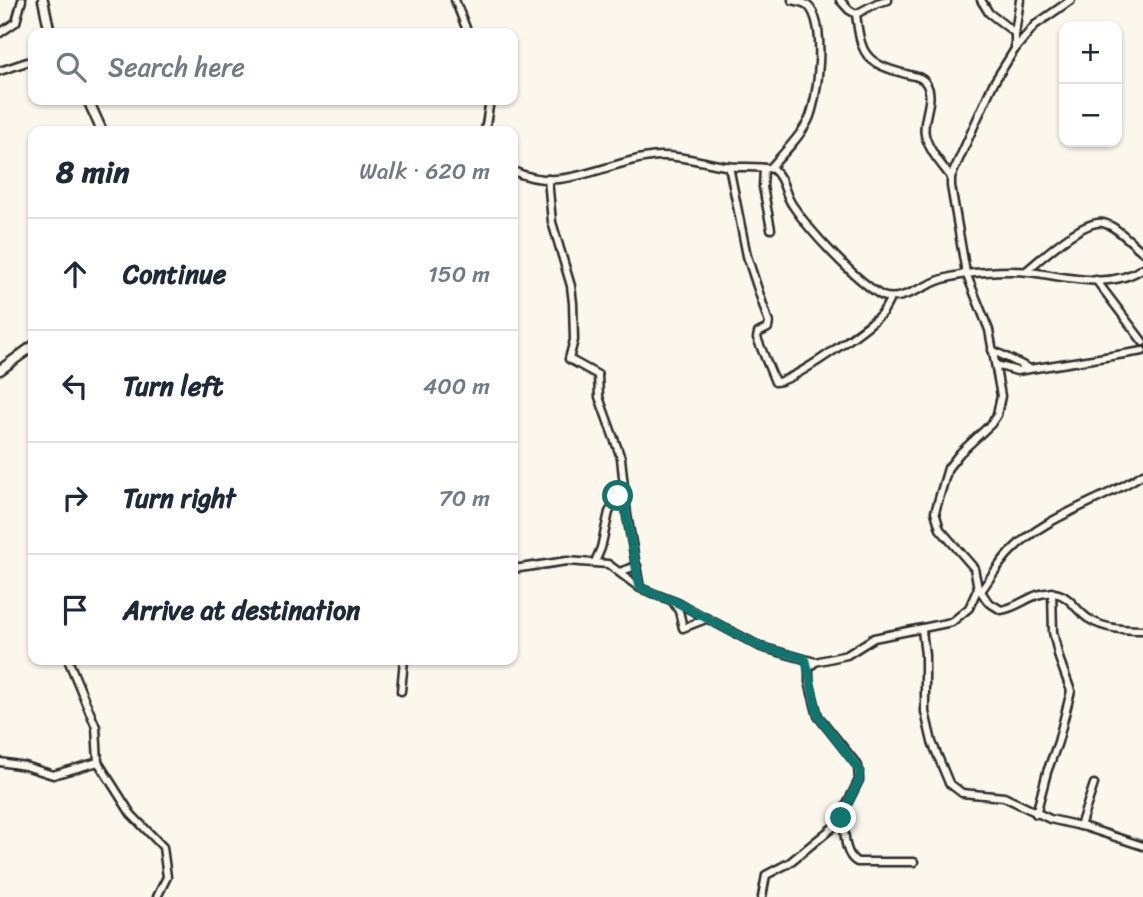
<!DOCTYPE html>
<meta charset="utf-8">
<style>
body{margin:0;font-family:Sriracha,sans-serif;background:#f6f6f7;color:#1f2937}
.controls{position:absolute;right:21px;top:21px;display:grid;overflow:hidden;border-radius:14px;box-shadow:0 2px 5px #0004}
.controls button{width:63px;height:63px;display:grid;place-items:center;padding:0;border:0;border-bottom:2px solid #e0e1e3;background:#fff;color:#1f2937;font:35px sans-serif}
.stop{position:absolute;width:21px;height:21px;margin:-16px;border:5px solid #0f766e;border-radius:50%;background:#fff}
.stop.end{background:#0f766e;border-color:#fff;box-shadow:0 2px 7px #0008}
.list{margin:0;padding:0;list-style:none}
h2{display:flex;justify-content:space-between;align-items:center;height:91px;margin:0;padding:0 28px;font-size:30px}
h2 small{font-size:23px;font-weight:400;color:#747a83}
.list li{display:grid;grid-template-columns:46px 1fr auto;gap:21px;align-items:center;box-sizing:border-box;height:112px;padding:0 28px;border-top:2px solid #e0e1e3}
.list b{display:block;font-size:26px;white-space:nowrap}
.list em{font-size:23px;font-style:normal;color:#747a83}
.icon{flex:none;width:38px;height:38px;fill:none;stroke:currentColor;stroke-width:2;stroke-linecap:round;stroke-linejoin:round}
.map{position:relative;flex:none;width:1143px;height:897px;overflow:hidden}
.search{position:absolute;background:#fff;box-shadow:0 2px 5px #0004;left:28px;top:28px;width:490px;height:77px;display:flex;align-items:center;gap:18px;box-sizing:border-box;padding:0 24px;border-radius:14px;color:#747a83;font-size:26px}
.panel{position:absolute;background:#fff;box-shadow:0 2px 5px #0004;left:28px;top:126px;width:490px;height:539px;border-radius:14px}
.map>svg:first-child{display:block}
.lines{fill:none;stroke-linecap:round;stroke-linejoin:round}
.street-casing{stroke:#2b2b2b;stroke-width:11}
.secondary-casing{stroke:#2b2b2b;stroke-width:13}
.street{stroke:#fbf7ec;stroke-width:6}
.secondary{stroke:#fbf7ec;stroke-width:8}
.route{stroke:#0f766e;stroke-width:9}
</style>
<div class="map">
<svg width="1143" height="897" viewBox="0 0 1143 897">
<rect width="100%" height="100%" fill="#fbf7ec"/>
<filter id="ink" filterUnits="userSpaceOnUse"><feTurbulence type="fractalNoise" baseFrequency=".0143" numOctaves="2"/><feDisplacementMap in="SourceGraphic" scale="14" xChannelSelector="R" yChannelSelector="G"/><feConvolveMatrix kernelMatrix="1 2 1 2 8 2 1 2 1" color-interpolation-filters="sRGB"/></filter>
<g filter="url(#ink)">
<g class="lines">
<defs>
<g id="street">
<polyline points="455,0 468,33"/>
<polyline points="840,0 849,10 856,14 877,3 888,0"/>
<polyline points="981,0 989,13 1015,33"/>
<path d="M856,14C861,54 864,63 906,74C912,76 921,76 925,82C937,97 921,119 925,135C929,151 942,165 951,177"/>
<polyline points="0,33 16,22 22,0"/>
<polyline points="1015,49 1015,33 1020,0"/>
<polyline points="0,71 33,60"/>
<polyline points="485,131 490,100"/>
<path d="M729,166L747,256L769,323L768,328L758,333L757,338L775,382C790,384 869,327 882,313C885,309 888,303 890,299"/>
<polyline points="764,168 763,187 771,229"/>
<path d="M770,168C783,154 799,138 808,121C818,101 828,21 807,5C803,2 796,1 792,0"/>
<path d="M513,171C566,195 608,159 660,156C682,155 704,163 725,166C741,168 758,166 773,169C785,179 784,194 793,206C811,233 852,276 879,294C897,306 925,284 943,279C957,275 971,273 986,272C1000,271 1014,270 1029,272C1065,276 1110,291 1143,268"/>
<polyline points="548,179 552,222 571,286 573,303 574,340 569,359 598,375 599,397 621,458 627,515 640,588"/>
<path d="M1026,271C1041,259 1083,219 1103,223C1117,226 1132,244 1143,252"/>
<polyline points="1096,280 1143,342"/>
<polyline points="992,350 1028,368"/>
<polyline points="996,365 1017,371 1143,351"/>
<polyline points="595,562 601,548 609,512 625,488"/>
<polyline points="513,569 567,561 608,564 640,588 678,603 761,647 815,662"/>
<polyline points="619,572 637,566"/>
<path d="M980,590L988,602L1001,610C1019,608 1034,590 1054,593C1070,595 1076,611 1089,619C1104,629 1125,630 1143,630"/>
<path d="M981,591C990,579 999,563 1010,552C1046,515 1101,502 1143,474"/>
<polyline points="673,602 679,611 683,628 706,619"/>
<polyline points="922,630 925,655 925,712 932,742 949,783 962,793 1004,797 1050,819 1085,827 1143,846"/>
<polyline points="69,662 96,727 98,762 131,814 163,847 167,877 157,897"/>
<polyline points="401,691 404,660"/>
<polyline points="0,762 25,766 53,775 98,762"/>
<polyline points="1036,814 1047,772 1058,742 1071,691 1059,658 1053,632 1052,592"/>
<path d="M843,817C845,831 843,854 857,862H914"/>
<polyline points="1080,826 1094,784"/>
<polyline points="762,897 766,875 789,863 837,824 859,780 858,766 818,716 809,682 809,668 815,662 847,655 874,638 952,622 969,608 978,588 974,568 940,529 935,512 948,468 960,453 991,424 997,415 1001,396 989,330 966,273 951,186 951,177 993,84 1015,49 1035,25 1071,0"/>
</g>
<g id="secondary">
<polyline points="43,0 50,33"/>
<polyline points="88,100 102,131"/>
<polyline points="0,370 33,346"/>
</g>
</defs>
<use href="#street" class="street-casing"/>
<use href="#secondary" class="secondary-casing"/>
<use href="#street" class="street"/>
<use href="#secondary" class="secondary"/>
</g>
</g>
<g class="lines" filter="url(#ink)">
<polyline class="route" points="618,496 625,488 626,515 640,588 678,603 761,647 803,658 806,661 818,716 860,771 859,780 841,818"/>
</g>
</svg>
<div class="controls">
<button>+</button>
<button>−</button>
</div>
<div class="stop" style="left:618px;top:496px"></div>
<div class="stop end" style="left:841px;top:818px"></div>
<div class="search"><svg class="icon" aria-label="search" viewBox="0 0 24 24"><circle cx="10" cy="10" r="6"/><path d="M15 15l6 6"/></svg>Search here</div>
<section class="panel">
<h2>8 min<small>Walk · 620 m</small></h2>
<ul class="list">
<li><svg class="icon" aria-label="ahead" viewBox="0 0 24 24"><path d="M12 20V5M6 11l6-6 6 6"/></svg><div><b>Continue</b></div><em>150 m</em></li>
<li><svg class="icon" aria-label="left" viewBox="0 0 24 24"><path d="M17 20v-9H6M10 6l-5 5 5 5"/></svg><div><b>Turn left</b></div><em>400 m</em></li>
<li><svg class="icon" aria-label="right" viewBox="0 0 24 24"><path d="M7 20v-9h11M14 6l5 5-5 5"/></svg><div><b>Turn right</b></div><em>70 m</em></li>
<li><svg class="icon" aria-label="arrive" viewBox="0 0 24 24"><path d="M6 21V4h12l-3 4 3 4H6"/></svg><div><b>Arrive at destination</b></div></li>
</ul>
</section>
</div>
